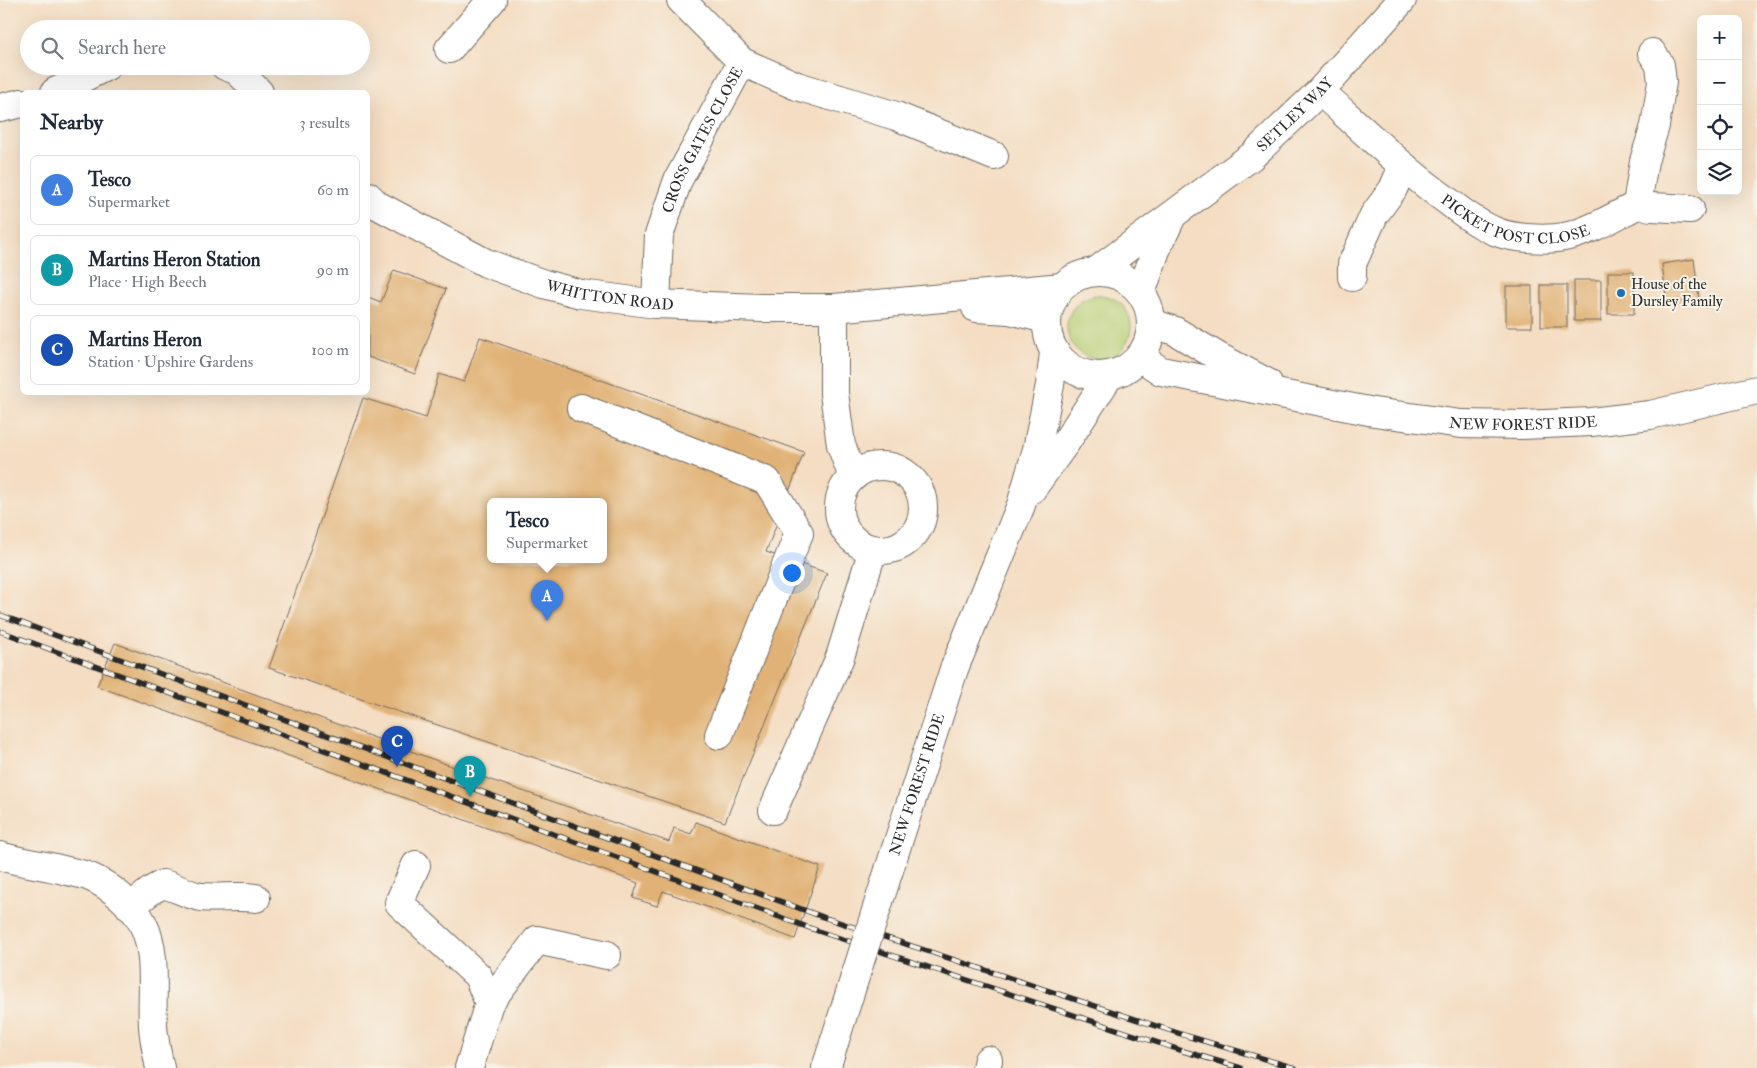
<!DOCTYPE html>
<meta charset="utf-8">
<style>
body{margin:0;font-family:"IM FELL Double Pica",serif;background:#f6f6f7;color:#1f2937}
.controls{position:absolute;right:15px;top:15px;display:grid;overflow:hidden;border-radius:8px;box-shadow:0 5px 20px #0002}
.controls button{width:45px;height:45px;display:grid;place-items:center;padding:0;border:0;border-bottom:1px solid #e0e1e3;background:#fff;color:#1f2937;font:25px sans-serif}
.you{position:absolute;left:791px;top:572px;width:18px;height:18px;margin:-12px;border:4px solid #fff;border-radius:50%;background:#1a73e8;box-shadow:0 0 0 8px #1a73e833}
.badge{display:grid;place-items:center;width:32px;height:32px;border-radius:50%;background:#0f766e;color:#fff;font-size:16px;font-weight:700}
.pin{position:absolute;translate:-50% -41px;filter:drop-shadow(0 1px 2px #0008)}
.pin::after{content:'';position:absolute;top:26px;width:18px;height:15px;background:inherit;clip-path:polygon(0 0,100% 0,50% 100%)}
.popup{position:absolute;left:487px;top:498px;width:120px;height:65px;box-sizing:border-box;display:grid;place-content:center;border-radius:8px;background:#fff;filter:drop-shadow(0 1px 4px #0005);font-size:16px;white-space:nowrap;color:#747a83}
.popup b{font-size:19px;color:#1f2937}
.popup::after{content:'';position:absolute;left:50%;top:100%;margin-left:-10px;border:10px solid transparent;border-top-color:#fff}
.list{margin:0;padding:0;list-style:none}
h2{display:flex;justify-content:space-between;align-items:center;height:65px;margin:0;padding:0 20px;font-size:21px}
h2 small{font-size:16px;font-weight:400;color:#747a83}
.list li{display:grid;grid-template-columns:32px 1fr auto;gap:15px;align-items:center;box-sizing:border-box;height:70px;margin:0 10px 10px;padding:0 10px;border:1px solid #e0e1e3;border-radius:8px}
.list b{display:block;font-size:19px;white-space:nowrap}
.list p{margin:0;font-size:16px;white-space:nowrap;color:#747a83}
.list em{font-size:16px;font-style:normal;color:#747a83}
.icon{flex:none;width:28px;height:28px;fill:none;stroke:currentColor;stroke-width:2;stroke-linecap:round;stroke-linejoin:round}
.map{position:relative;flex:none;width:1757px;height:1068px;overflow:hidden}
.search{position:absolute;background:#fff;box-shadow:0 5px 20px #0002;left:20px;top:20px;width:350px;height:55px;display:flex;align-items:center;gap:12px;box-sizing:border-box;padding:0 18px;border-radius:28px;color:#747a83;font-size:19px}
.panel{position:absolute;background:#fff;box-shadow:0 5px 20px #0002;left:20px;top:90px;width:350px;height:305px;border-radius:8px}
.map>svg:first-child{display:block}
.green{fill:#b5cd72;stroke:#707c4e}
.building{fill:#e1b277;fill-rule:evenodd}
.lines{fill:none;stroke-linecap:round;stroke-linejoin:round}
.minor-casing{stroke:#716960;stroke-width:30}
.major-casing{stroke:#716960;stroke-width:30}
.minor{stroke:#fff;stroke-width:28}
.major{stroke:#fff;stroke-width:28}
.rail-casing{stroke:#2b2b2b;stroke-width:5.5}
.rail{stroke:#f7f3e8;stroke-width:4;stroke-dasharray:11;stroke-linecap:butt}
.major-bridge-casing{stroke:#716960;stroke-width:30;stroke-linecap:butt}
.major-bridge{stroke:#fff;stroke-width:28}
.poi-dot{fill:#1f6fb2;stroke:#f7f3e8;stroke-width:2}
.labels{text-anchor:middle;stroke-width:4;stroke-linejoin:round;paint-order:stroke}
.street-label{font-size:15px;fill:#2b2b2b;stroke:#f7f3e8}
.poi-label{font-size:15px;fill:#2b2b2b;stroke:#f7f3e8;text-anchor:start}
</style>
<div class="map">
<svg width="1757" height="1068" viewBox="0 0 1757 1068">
<rect width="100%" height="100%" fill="#f7f3e8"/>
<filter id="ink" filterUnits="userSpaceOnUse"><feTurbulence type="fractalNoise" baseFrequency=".02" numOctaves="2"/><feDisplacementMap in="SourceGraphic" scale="10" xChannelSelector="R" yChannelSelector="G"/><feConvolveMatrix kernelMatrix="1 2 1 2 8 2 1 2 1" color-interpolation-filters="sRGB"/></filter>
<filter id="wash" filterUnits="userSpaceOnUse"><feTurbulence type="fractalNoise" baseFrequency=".0096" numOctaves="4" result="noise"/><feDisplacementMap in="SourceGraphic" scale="20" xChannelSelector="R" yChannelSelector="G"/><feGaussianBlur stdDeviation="1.12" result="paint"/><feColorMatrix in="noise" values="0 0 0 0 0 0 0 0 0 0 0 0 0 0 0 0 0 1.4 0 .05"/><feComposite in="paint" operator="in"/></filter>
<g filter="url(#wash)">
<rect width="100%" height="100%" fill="#f4ddc2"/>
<circle class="green" cx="1099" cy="327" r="32"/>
<g id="blocks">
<g class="building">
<polygon points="1694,259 1699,299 1667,304 1662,264"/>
<polygon points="394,270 446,289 415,374 368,357 368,297 381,302"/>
<rect x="1608" y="272" width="26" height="42"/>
<rect x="1574" y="280" width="27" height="41"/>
<rect x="1541" y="285" width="26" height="42"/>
<rect x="1506" y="286" width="26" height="41"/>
<path d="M480,337L804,452L766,552L827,573L725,822L269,668L363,398L426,418L439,374L464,382ZM491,502H603V560H491Z"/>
<polygon points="115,643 468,772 669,842 674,828 691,834 696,822 820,867 795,939 663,891 657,906 633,898 638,883 97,686"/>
</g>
</g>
</g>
<g filter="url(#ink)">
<use href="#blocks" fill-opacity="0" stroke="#716960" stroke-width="1"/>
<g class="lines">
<defs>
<g id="minor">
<polyline points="449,49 492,0"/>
<polyline points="742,62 797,86 896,116 994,156"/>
<polyline points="225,66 236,70 259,92"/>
<path id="s1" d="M1320,91C1362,129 1403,169 1449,202C1464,214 1479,225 1497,232C1514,239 1547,240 1564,237C1587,233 1617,215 1637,205L1644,161L1655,126L1662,82L1660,65L1652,53"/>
<polyline points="55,92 107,66"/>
<polyline points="0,108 22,103"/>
<path id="s2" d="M368,196L377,205L486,263L544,284L581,294L656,304L761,308H834L1062,287"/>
<polyline points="1637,205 1652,207 1690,209"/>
<path id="s3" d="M1095,272L1252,156L1320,91L1402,0"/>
<polyline points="1352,277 1352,264 1374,215 1393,189 1403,166"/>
<polyline points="1141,293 1156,250 1172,216"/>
<path id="s4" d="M656,304L659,235L678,180L742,62L681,0"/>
<polyline points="834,308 834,393 841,445 853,477"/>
<polyline points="976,308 1009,310 1046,319"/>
<polyline points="581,408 767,481 799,533"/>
<circle cx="881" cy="508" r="42"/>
<polyline points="719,735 799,533"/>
<polyline points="773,810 840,657 873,549"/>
<path d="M0,856C22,863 45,865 67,871C75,873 83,874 90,877C109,885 134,905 143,924C158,954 151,994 153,1026C154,1040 157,1054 160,1068"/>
<polyline points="416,865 399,903 478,976 489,1003 537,940 607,955"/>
<path d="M130,907L152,890L163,884C176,887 188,895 201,897C219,899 237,895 256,898"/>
<polyline points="469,1068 489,1003"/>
<polyline points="986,1068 988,1060"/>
</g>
<g id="major">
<circle cx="1099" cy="324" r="52"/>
<polyline points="1152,323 1175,331 1217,356 1268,383"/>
<path id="s5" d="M1140,357L1161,371L1374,412L1461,424L1522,425L1591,422L1650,415L1757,390"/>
<polyline points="1032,489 1066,442 1109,376"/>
<path id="s6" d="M889,870L954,669L1021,505L1037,449L1050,385L1054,353"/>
<polyline points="826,1068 834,1043"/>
</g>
</defs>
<use href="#minor" class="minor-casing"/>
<use href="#major" class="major-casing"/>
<use href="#minor" class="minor"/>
<use href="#major" class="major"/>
<defs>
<g id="rail">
<polyline points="0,615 823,917 1187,1036 1295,1068"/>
<polyline points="0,631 818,931 1183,1051 1241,1068"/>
</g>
</defs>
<use href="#rail" class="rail-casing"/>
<use href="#rail" class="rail"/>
<defs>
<polyline id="major-bridge" points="834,1043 889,870"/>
</defs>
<use href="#major-bridge" class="major-bridge-casing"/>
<use href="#major-bridge" class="major-bridge"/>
</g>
</g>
<circle class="poi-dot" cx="1621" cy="293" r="5"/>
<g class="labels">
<g class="street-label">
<text dy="5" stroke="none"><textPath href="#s3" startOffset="255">SETLEY WAY</textPath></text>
<text dy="5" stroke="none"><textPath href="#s4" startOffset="174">CROSS GATES CLOSE</textPath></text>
<text dy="5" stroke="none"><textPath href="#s1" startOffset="242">PICKET POST CLOSE</textPath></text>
<text dy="5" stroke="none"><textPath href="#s2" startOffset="265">WHITTON ROAD</textPath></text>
<text dy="5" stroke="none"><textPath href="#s5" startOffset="392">NEW FOREST RIDE</textPath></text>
<text dy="5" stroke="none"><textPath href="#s6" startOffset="90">NEW FOREST RIDE</textPath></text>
</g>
<g class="poi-label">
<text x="1631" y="289">House of the<tspan x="1631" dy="17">Dursley Family</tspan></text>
</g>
</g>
</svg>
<div class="controls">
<button>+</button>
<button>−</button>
<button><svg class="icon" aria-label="locate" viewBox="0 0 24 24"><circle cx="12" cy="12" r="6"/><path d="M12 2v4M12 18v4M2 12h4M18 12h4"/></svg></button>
<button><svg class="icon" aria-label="layers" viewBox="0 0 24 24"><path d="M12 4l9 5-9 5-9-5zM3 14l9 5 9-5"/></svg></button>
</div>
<div class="you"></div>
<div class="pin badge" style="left:547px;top:621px;background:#3f7fe0">A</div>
<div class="popup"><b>Tesco</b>Supermarket</div>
<div class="pin badge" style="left:470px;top:797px;background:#0f9aa8">B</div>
<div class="pin badge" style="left:397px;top:767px;background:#1a4fb4">C</div>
<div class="search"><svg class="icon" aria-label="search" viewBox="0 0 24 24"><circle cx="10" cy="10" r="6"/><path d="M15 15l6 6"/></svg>Search here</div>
<section class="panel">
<h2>Nearby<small>3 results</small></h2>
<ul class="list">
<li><span class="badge" style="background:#3f7fe0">A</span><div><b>Tesco</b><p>Supermarket</p></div><em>60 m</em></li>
<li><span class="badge" style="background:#0f9aa8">B</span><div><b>Martins Heron Station</b><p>Place · High Beech</p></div><em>90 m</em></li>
<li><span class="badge" style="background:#1a4fb4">C</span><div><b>Martins Heron</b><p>Station · Upshire Gardens</p></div><em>100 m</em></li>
</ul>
</section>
</div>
